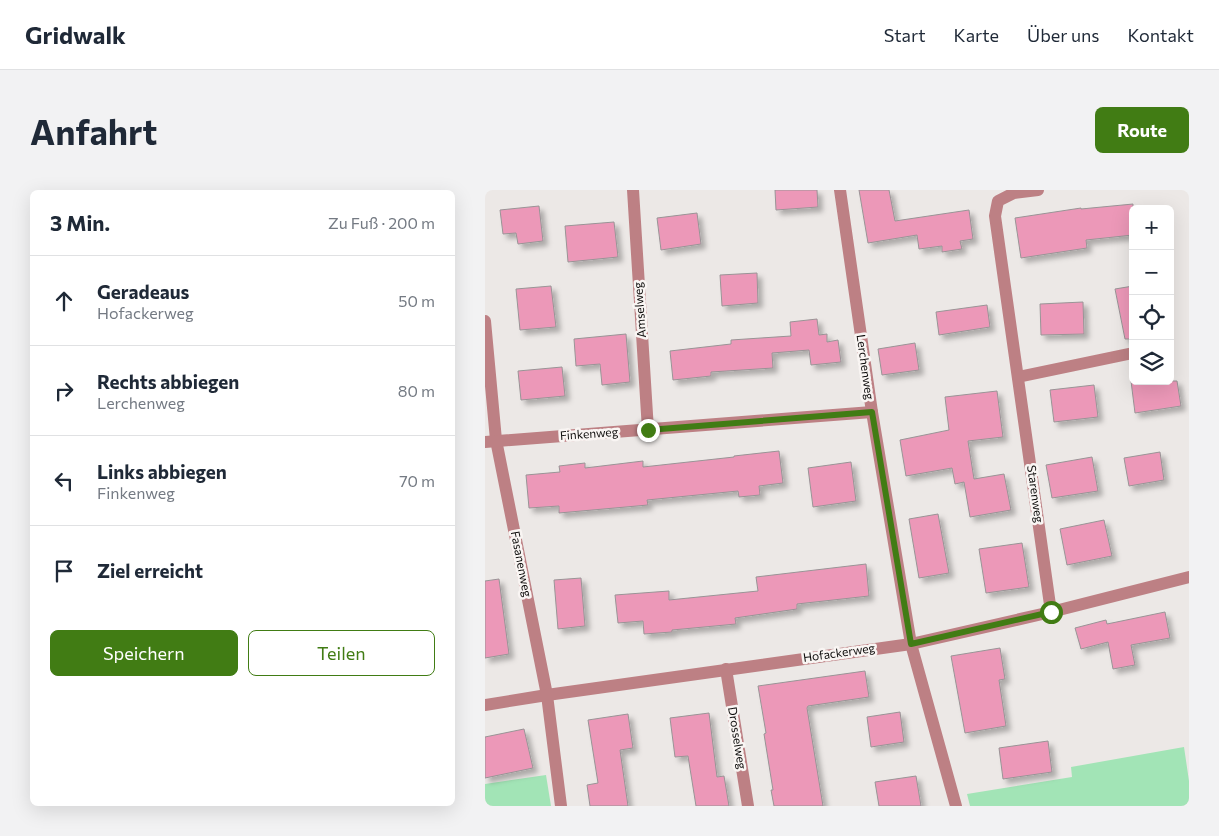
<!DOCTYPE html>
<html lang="de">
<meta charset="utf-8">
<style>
body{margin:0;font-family:Commissioner,sans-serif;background:#f2f2f3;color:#1f2937}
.controls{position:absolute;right:15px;top:15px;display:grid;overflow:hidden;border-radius:8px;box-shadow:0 5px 20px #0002}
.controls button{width:45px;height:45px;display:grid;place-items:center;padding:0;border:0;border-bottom:1px solid #e0e1e3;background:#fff;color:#1f2937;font:25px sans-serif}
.stop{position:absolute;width:15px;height:15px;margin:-11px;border:4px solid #417c14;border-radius:50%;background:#fff}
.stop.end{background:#417c14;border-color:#fff;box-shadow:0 1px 5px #0008}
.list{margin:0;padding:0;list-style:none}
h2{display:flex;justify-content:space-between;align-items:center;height:65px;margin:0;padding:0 20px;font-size:21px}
h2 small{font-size:16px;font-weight:400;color:#747a83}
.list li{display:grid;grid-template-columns:32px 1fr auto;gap:15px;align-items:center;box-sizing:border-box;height:90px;padding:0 20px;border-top:1px solid #e0e1e3}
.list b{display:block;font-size:19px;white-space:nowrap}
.list p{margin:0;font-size:16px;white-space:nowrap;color:#747a83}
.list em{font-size:16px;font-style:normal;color:#747a83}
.actions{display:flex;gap:10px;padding:15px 20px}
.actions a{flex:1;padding:11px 0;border:1px solid #417c14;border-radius:8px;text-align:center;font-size:18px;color:#417c14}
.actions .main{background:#417c14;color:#fff}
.icon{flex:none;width:28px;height:28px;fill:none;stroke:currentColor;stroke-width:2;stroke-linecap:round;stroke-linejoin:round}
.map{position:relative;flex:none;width:704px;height:616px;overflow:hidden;border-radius:8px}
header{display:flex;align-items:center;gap:30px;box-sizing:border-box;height:70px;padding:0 25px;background:#fff;border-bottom:1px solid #e0e1e3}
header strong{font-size:24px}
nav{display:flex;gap:28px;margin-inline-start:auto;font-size:18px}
.intro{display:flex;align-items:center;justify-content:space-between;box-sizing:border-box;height:120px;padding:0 30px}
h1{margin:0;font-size:35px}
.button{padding:12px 22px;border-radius:8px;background:#417c14;color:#fff;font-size:18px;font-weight:700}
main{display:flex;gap:30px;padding:0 30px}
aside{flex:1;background:#fff;border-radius:8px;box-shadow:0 5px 20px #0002}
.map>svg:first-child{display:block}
.green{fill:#a2e4b6}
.building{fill:#ec98b8;stroke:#999496;filter:url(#shadow)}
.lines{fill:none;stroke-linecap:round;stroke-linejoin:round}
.street{stroke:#bd8084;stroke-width:12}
.route{stroke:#417c14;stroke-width:6}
.labels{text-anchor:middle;stroke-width:5;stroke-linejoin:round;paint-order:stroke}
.street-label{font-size:12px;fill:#0d0c0b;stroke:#f9f5f3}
</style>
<header>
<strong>Gridwalk</strong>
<nav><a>Start</a><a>Karte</a><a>Über uns</a><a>Kontakt</a></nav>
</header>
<div class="intro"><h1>Anfahrt</h1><a class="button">Route</a></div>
<main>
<aside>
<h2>3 Min.<small>Zu Fuß · 200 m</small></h2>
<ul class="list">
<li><svg class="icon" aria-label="ahead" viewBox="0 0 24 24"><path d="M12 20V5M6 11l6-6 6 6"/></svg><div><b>Geradeaus</b><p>Hofackerweg</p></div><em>50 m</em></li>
<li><svg class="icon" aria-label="right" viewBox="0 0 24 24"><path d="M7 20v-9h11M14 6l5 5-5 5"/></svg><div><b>Rechts abbiegen</b><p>Lerchenweg</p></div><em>80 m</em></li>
<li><svg class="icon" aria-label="left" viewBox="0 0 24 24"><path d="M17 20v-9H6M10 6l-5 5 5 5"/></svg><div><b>Links abbiegen</b><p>Finkenweg</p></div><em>70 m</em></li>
<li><svg class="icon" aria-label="arrive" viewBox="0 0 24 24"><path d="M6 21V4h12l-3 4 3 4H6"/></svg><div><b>Ziel erreicht</b></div></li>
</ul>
<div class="actions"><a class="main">Speichern</a><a>Teilen</a></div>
</aside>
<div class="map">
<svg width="704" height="616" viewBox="0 0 704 616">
<defs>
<filter id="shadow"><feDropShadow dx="4.5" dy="4.5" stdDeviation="2.5" flood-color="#0004"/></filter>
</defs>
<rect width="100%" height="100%" fill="#ece8e6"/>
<g class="green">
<polygon points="699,557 704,591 704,616 485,616 482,604 587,587 586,577"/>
<polygon points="61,585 66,616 0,616 0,594"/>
</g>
<g class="building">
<polygon points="290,0 332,0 333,17 291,20"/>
<polygon points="374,0 404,0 410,31 484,20 488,49 475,51 477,59 457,62 457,56 434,59 432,45 383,53"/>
<polygon points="648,14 648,45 601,50 602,58 536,68 530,28 596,18 596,19"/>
<polygon points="54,16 58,51 33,54 31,43 18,44 15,20"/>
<polygon points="212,23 216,54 176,60 172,28"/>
<polygon points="129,32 133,67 83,72 80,36"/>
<polygon points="272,83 273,113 237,116 235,85"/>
<polygon points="66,96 71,137 35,140 31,99"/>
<polygon points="648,96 648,149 640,149 630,99"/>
<polygon points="598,112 599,144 556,145 555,114"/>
<polygon points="502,115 505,137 454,145 451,122"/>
<polygon points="332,129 334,145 342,144 342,152 353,150 356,172 326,175 324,160 287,163 288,178 226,182 226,186 188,190 185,161 246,154 246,150 306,146 305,132"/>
<polygon points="141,144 145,192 117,195 115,174 91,176 89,149"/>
<polygon points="430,153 434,180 397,185 393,159"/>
<polygon points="77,177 80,206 36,210 33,181"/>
<polygon points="646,191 692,191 696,216 650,223"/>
<polygon points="609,195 613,227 569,232 565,200"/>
<polygon points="512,201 518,247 483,251 489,289 519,284 526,320 485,327 479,292 470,294 467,278 421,286 415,250 464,240 460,207"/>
<polygon points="294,261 298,293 274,296 275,305 254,307 253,301 162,310 163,315 74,323 74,316 44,318 41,285 75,282 74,276 100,273 100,278 158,271 158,277 249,267 249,266"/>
<polygon points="675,262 679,290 644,296 639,268"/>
<polygon points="607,267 613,301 567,308 561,275"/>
<polygon points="366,272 371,311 328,317 323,278"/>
<polygon points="453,324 464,383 434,388 424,329"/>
<polygon points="619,330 627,366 582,375 575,339"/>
<polygon points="537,353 544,397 501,403 494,359"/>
<polygon points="381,374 384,406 312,414 312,419 250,428 251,434 187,440 187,442 159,444 158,431 133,433 130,405 184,401 184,410 273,401 271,387"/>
<polygon points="96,388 100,436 73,439 69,390"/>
<polygon points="14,389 24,464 0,468 0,391"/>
<polygon points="680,422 685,448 646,455 650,475 628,479 623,452 596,459 590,438 621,430 622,434"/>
<polygon points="515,458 520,489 514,490 521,536 480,543 466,466"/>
<polygon points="380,481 384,507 323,516 322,518 338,616 289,616 286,600 288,600 279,544 281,543 273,496"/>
<polygon points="415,522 419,552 386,557 382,527"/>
<polygon points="224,523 232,587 239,586 244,616 211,616 203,566 190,567 185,528"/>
<polygon points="143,524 148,558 135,560 143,616 105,616 102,595 113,593 103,530"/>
<polygon points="39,539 48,578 0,588 0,547"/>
<polygon points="563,551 567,582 518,589 514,558"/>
<polygon points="431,586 436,616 394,616 390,592"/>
</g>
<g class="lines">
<g class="street">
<polyline points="148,0 163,240"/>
<polyline points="355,0 387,222 426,454 471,616"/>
<polyline points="553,0 529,3 513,11 510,26 566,422"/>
<polyline points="0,131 11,250 62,505 76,616"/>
<polyline points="533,187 648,163"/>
<polyline points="0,252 387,222"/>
<polyline points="241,479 263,616"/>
<polyline points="0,515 62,505 426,454 566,422 704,387"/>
</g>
</g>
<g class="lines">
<polyline class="route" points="163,240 387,222 426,454 566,422"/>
</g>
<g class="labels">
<g class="street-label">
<text transform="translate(155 120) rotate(-94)" y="4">Amselweg</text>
<text transform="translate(380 177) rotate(82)" y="4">Lerchenweg</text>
<text transform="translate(104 244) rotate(-4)" y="4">Finkenweg</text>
<text transform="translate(550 304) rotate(82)" y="4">Starenweg</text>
<text transform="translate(36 374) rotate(79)" y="4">Fasanenweg</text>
<text transform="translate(354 463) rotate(-8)" y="4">Hofackerweg</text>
<text transform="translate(252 548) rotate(81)" y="4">Drosselweg</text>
</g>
</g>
</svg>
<div class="controls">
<button>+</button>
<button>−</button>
<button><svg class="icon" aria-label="locate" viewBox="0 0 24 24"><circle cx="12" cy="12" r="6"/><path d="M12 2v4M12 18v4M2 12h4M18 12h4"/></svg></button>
<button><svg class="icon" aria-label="layers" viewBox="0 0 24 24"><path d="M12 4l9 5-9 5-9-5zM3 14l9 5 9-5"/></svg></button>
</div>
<div class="stop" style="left:566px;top:422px"></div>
<div class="stop end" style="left:163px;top:240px"></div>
</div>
</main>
